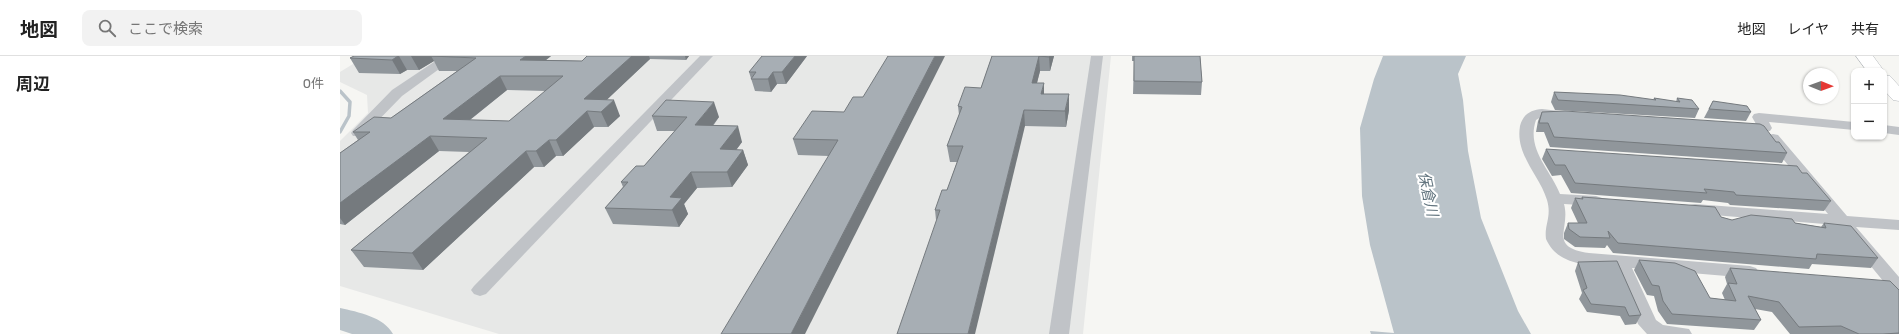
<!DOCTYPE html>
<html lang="ja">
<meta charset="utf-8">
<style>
body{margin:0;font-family:Rubik,"Noto Sans JP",sans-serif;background:#f2f2f2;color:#222}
.controls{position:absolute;right:12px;top:12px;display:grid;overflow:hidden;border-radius:8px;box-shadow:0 1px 3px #0004}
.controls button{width:36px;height:36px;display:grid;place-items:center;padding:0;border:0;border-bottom:1px solid #e0e0e0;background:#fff;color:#222;font:20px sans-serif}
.compass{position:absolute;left:1463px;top:12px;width:36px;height:36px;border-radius:50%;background:#fff;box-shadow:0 1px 3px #0004;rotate:91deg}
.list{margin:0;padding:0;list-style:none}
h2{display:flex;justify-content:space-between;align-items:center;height:52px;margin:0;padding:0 16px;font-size:17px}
h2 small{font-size:13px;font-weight:400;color:#767676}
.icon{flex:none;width:22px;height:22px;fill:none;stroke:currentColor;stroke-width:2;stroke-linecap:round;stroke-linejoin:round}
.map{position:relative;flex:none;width:1559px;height:278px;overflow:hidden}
header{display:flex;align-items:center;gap:24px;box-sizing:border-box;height:56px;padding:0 20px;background:#fff;border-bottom:1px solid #e0e0e0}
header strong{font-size:19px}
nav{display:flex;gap:22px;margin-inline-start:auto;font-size:14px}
.search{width:280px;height:36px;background:#f2f2f2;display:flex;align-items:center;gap:10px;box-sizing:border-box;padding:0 14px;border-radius:8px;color:#767676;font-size:15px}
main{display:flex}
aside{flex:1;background:#fff}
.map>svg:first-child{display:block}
.built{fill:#e7e8e7}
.water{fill:#bac3c9}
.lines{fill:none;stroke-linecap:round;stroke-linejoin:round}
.stream{stroke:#bac3c9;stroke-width:3.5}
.river{fill:#bac3c9;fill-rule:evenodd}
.major-casing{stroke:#b3b7bb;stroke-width:1}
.minor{fill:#c0c3c7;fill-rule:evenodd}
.major{fill:#fff;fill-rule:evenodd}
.wall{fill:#90969b;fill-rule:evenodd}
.shaded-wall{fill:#757a7e}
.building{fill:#a7aeb4;stroke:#757a7e;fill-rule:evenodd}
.labels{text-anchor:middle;stroke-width:4;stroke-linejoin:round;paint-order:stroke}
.water-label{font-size:15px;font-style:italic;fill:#63757f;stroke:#fff}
</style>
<header>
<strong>地図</strong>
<div class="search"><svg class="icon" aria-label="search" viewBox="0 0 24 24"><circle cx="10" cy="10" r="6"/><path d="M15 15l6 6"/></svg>ここで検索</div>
<nav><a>地図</a><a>レイヤ</a><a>共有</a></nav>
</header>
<main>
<aside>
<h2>周辺<small>0件</small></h2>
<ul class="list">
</ul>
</aside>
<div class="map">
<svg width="1559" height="278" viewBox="0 0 1559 278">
<rect width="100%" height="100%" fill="#f6f6f3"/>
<polygon class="built" points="26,0 771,0 743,278 159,278 0,230 0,85 28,57 27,39 0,26 0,16"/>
<polygon class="water" points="1043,0 1126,0 1118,18 1123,44 1128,95 1141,162 1178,255 1191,278 1031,278 1030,275 1054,277 1030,189 1022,140 1021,104 1020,72 1034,23"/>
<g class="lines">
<polyline class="stream" points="0,35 10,46 9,60 0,76"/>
<path class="river" d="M0,252C18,256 44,261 53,278H12L0,274Z"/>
<defs>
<g id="major">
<polygon points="1516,0 1533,0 1544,15 1527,15"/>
<polygon points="1544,19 1550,20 1559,30 1559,45 1553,44 1544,34"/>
</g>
</defs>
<use href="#major" class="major-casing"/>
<g class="minor">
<polygon points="103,0 117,0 62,40 23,80 13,80 11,77 13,74 52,34"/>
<polygon points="360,0 373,0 146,238 140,240 134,238 131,234 134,230"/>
<polygon points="751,0 763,0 729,278 709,278"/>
<path d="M1202,53L1228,56L1230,59L1228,62C1217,65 1206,57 1196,64C1186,93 1210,113 1220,138L1256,140L1262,142L1264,145L1262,148L1256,150L1224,148C1231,173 1207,191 1249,197L1410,210L1416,212L1419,216L1416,220L1410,222L1292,212L1316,264L1323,269L1349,273L1352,278H1307L1298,268L1273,210C1248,209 1218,210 1206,183C1204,169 1212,161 1207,144C1199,118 1175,99 1180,70C1183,58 1191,54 1202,53Z"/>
<polygon points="1419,57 1514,66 1514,74 1429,66 1432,72 1430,75 1420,75 1412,61 1414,58"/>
<polygon points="1544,69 1559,71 1559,79 1544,77"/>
<polygon points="1433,78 1438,79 1507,160 1559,164 1559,174 1516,171 1559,221 1559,239 1553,237 1497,169 1349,157 1347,153 1349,149 1355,148 1488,158 1426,82 1428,79"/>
</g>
<use href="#major" class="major"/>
</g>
<g class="wall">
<path d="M14,0H211L206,4L242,5L247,0H349L346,4L310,3L266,44L280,60L268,71H254L223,100H216L204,111H194L83,214L24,211L11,194L129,96L99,95L5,169L0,168V97L18,84L13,76L51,62L117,15H99L94,5L79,14H67L60,18L19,17L10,2ZM167,34L206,35L169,65L130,64Z"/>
<polygon points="467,0 446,28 437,28 431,36 415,35 409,16"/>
<polygon points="652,0 714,0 710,15 700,15 697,27 704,38 729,54 726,71 685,70 596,164 595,154 607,134 617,106 610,106 607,90 619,59 618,50 641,32"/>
<polygon points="792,0 860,0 862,26 861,39 793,38 794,5 792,5"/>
<polygon points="1214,36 1313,44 1314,42 1336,46 1337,42 1359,53 1355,62 1215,54 1211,46"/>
<polygon points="1373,45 1411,56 1406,65 1364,62"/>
<polygon points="581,46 489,100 458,99 453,83 504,56"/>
<polygon points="1202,56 1436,86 1447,97 1442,107 1210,91 1204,76 1196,76 1198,65"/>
<polygon points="312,60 379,61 373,70 402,86 396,94 403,94 408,109 392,131 357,132 344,148 348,158 339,171 273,168 265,152 283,131 281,126 304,110 335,75 317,75"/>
<polygon points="1206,93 1462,117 1491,145 1484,155 1390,149 1388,147 1363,144 1361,147 1231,137 1221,119 1212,120 1202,103"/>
<polygon points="1242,141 1381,161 1392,164 1455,167 1481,171 1484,167 1538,202 1531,212 1472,208 1469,213 1273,197 1267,189 1265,192 1235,191 1224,183 1224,177 1228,167 1238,167 1231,152 1235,142 1241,143"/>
<polygon points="1299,204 1370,242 1385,244 1382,237 1387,228 1385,221 1390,212 1559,234 1559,278 1450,278 1432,256 1415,253 1421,264 1414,274 1327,268 1318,255 1314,240 1307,239 1294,214"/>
<polygon points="1238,206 1301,259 1296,268 1285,269 1280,260 1247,256 1239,243 1242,237 1235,215"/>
</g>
<g class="shaded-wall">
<polygon points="58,0 59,0 67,14 60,18 52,4"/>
<polygon points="71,0 101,0 91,0 94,5 79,14"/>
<polygon points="186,0 211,0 187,19 180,4"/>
<polygon points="292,0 309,0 310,3 254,56 244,43"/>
<polygon points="345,0 349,0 346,4"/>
<polygon points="455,0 467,0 446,28 442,16"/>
<polygon points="595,0 605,0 465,278 451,278"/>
<polygon points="699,0 700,15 693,42 692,27"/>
<polygon points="710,0 714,0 710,15 709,1"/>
<polygon points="433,16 437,28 431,36 428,23"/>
<polygon points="160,20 167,34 112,78 103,63"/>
<polygon points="704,27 704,43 701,38"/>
<polygon points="729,38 729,54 726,71 725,55"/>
<polygon points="274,44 280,60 268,71 261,56"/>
<polygon points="374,46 379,61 361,84 355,69"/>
<polygon points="684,54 685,70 635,278 628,278"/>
<polygon points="247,55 254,71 223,100 216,84"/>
<polygon points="398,70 402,86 385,109 380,93"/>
<polygon points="90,80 99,95 5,169 0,162 0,147"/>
<polygon points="209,84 216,100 204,111 196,95"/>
<polygon points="403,94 408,109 392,131 387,116"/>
<polygon points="186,95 194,111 83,214 72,197"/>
<polygon points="351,116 357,132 344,148 348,158 339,171 332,154 330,141"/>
</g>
<g class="building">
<polygon points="14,0 58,0 52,4 10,2"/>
<path d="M91,0H186L180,4L242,5L247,0H292L244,43L274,44L261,56L247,55L216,84H209L196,95H186L72,197L11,194L147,82L90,80L0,147V97L30,76H13L34,61L51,62L136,2ZM160,20H223L169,65L103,63Z"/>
<polygon points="422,0 455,0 442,16 433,16 428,23 411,23 416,16 409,16"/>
<polygon points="548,0 595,0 451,278 381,278 498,84 453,83 472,55 504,56 513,41 523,41"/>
<polygon points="652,0 710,0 709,1 699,0 692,27 704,27 701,38 729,38 725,55 684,54 628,278 557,278 600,154 595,154 602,134 607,134 623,90 607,90 622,51 618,50 625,31 641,32"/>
<polygon points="794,0 860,0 862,26 794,25"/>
<polygon points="1214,36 1280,39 1316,44 1314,42 1340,46 1337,42 1352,44 1359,53 1218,44"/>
<polygon points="326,44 374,46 355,69 398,70 380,93 403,94 387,116 351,116 330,141 342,142 332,154 265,152 288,126 281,126 296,110 304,110 347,61 312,60"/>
<polygon points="1373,45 1407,50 1411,56 1369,53"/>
<polygon points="1225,55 1420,68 1424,70 1436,86 1439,86 1447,97 1214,81 1208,67 1199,67 1202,56"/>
<polygon points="1206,93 1457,110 1462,117 1467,117 1491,145 1396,139 1394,136 1364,133 1367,137 1235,127 1225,109 1215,109"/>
<polygon points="1242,141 1375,151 1381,161 1392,164 1411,159 1452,163 1455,167 1486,172 1484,167 1511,170 1538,202 1477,198 1476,203 1278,187 1268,175 1270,182 1240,181 1229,173 1228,167 1247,167 1235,142 1243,143"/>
<polygon points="1299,204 1335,207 1355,215 1370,242 1396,245 1388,227 1397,228 1390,212 1550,225 1559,234 1559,277 1543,278 1519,278 1501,270 1459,271 1439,246 1408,240 1421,264 1332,258 1323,245 1319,230 1312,229"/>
<polygon points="1277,205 1301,259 1289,260 1285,251 1251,248 1243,234 1247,232 1238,206"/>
</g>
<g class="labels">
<g class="water-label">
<text transform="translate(1088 138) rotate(78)" y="5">保倉川</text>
</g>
</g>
</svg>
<div class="controls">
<button>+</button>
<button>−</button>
</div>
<svg class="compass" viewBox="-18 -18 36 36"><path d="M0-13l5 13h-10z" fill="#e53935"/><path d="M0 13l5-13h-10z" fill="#767676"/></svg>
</div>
</main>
